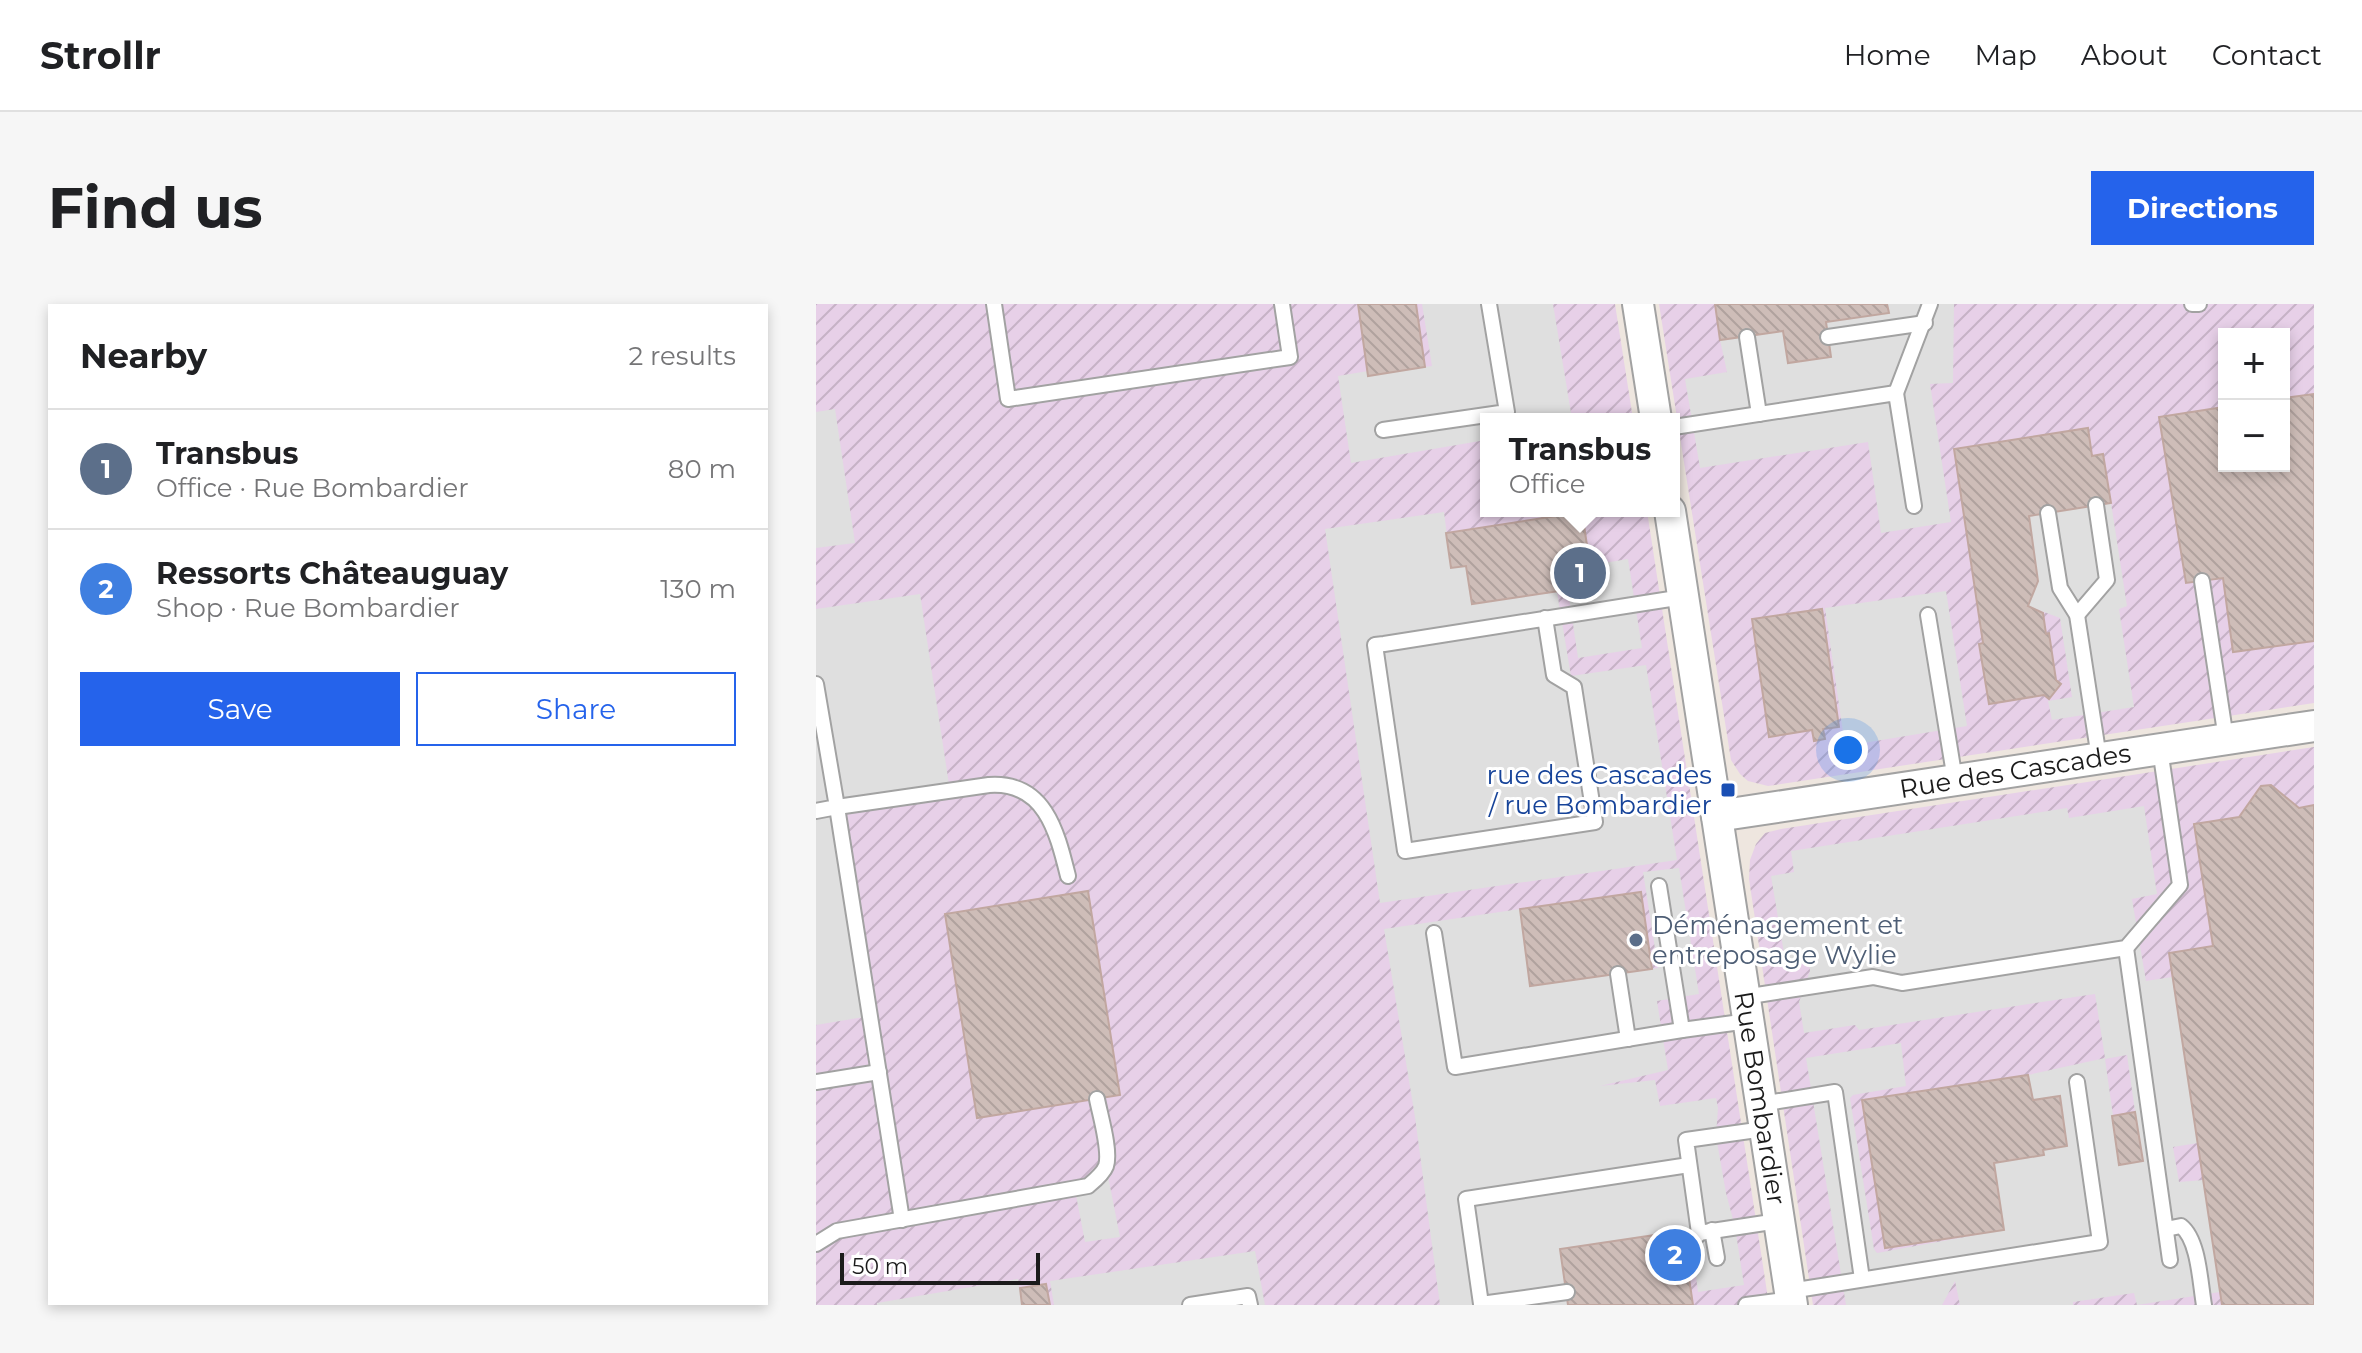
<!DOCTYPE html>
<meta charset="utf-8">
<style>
body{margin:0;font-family:Montserrat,sans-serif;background:#f6f6f6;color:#202124}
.controls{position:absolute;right:24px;top:24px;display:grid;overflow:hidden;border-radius:0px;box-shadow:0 4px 12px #0003}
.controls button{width:72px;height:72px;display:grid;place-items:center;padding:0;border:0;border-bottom:2px solid #e0e0e0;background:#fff;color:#202124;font:40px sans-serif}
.scale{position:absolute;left:24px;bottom:20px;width:200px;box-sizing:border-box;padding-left:8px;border:4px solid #1b1b1b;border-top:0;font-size:22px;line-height:28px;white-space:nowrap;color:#1b1b1b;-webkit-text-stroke:6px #fff;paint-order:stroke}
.you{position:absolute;left:1032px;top:446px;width:28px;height:28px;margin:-20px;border:6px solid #fff;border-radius:50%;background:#1a73e8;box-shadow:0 0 0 12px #1a73e833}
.badge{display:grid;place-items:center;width:52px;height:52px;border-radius:50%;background:#2563eb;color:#fff;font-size:26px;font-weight:700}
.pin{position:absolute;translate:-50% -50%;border:4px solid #fff;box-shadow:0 2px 8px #0006}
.popup{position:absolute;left:664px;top:109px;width:200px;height:104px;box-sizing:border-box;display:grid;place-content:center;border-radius:0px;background:#fff;filter:drop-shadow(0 2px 6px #0005);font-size:26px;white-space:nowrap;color:#757577}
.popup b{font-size:30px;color:#202124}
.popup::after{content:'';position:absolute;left:50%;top:100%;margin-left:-16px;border:16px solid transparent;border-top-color:#fff}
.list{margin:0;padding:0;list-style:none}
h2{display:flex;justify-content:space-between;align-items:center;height:104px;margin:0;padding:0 32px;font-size:34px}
h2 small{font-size:26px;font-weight:400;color:#757577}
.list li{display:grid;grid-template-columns:52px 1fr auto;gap:24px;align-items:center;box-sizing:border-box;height:120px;padding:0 32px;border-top:2px solid #e0e0e0}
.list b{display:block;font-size:30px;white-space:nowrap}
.list p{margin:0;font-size:26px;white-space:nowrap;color:#757577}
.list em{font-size:26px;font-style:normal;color:#757577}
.actions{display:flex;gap:16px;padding:24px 32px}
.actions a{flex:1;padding:18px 0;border:2px solid #2563eb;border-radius:0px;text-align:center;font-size:28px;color:#2563eb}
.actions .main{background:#2563eb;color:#fff}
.map{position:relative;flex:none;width:1498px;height:1001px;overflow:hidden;border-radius:0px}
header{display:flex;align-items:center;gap:48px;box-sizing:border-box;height:112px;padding:0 40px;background:#fff;border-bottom:2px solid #e0e0e0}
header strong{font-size:38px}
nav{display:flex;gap:44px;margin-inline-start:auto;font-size:28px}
.intro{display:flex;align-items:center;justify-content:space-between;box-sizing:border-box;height:192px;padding:0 48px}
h1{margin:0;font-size:56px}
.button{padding:20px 36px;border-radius:0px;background:#2563eb;color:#fff;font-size:28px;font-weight:700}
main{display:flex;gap:48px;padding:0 48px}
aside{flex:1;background:#fff;border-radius:0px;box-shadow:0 4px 12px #0003}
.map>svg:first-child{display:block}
.industrial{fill:url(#industrial-furrows);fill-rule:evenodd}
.parking{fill:#dfdfdf;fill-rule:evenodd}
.building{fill:url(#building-back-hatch);stroke:#c1a7a0;stroke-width:2}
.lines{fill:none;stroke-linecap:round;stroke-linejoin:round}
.lane-casing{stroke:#a2a2a2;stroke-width:18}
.street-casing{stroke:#a2a2a2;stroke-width:34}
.lane{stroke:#fff;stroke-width:14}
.street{stroke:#fff;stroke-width:30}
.transit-dot{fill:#1a4fb4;stroke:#fff;stroke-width:3}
.service-dot{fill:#5c6f8a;stroke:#fff;stroke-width:3}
.labels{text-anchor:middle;stroke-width:6;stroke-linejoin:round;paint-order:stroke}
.street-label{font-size:26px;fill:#1b1b1b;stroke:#fff}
.transit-label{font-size:26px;fill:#164399;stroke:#fff;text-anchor:end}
.service-label{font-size:26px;fill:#4e5e75;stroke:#fff;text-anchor:start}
</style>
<header>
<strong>Strollr</strong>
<nav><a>Home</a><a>Map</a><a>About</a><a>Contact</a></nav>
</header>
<div class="intro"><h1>Find us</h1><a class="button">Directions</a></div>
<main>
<aside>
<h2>Nearby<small>2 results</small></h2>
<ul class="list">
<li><span class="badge" style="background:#5c6f8a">1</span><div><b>Transbus</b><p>Office · Rue Bombardier</p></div><em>80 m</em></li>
<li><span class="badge" style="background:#3f7fe0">2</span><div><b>Ressorts Châteauguay</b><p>Shop · Rue Bombardier</p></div><em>130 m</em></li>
</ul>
<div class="actions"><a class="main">Save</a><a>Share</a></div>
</aside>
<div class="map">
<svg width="1498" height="1001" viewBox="0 0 1498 1001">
<defs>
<pattern id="industrial-furrows" width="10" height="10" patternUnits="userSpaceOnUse" patternTransform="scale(2)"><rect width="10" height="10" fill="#e7d0e8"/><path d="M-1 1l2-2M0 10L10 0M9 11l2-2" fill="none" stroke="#c6b2c6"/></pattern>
<pattern id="building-back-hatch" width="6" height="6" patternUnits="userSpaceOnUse" patternTransform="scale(2)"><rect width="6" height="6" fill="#cebdb8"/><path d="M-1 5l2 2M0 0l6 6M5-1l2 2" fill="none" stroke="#b0a29e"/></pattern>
</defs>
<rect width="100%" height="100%" fill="#eee6df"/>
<g class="industrial">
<polygon points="0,0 799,0 817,115 670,115 670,207 831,207 953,1001 0,1001"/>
<path d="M843,0H1498V399L952,482L932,477L924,470L915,456ZM1408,30H1468V162H1408Z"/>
<polygon points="1498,443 1498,1001 997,1001 933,575 934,556 940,540 949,529 965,525"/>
</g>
<g class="parking">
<polygon points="606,0 737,0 756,115 670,115 670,136 535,159 522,72 552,67 553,71 616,62"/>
<polygon points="1071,0 1138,0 1137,79 1114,80 1135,218 1065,229 1052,138 884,164 869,75 911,68 904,36 967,27 972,59 1014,53 1010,18 1073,8"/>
<polygon points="19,105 39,239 0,244 0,108"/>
<polygon points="1295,199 1311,302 1303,305 1318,403 1236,416 1232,397 1256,393 1244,314 1212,302 1222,277 1213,212"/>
<polygon points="628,208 635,264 650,262 656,300 741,288 755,372 830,361 861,556 564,599 509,225"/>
<polygon points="812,255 826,344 762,354 753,293 786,288 782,260"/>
<polygon points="1130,287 1151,422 1029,442 1009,304"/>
<polygon points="104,290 134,487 22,504 54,712 0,721 0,305"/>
<path d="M1328,502L1341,590L1316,595L1330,677L1356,673L1382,839L1357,843L1363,878L1387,876L1404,988L1321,1001L1318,989L1257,998V1001H1144L1139,977L1126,1001H1030L990,754L1085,739L1090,782L1037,791L1034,794L1058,945L1061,949L1187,926L1178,859L1228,850L1227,846L1251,842L1244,792L1217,796L1212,771L1289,754L1279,690L1043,726L1039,721L988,729L983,698L994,667L993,659L970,661L955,572L978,568L975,547L1251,504L1253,514ZM1311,751L1326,857L1304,861L1289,755Z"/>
<polygon points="863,564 883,690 841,697 852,766 784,782 839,776 844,802 900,794 902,804 900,832 910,889 919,923 928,981 882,988 879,965 872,966 865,927 744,945 752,1001 624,1001 599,813 568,625 704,605 715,682 842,664 827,568"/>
<polygon points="290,862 304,933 269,938 259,886"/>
<polygon points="439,947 449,1001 238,1001 234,977"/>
<polygon points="202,975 206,1001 61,1001 61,999"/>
</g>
<g class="building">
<polygon points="542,0 600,0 609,63 552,72"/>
<polygon points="899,0 1071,0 1073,9 1010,18 1015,53 972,59 967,27 904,36"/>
<polygon points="1498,90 1498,337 1417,348 1407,274 1370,279 1343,113 1408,103 1408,162 1468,162 1468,94"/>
<polygon points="1272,124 1276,152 1287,150 1295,199 1213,212 1222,277 1212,302 1227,309 1230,330 1233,329 1240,376 1245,380 1233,395 1228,391 1173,400 1163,340 1167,339 1138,145"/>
<polygon points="766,208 777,282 656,300 650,262 635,264 630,229"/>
<polygon points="1006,305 1023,423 1007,425 1009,435 998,437 996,426 953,433 936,315"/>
<polygon points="1455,481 1483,504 1498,501 1498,1001 1406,1001 1353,649 1397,642 1378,520 1423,513 1445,482"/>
<polygon points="272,587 304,791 161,814 129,610"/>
<polygon points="825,588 836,665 714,682 704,605"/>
<polygon points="1212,771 1217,796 1244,792 1251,842 1227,846 1228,851 1178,859 1188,926 1069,944 1046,796"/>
<polygon points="1319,808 1327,857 1303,861 1296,812"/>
<polygon points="866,927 877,1001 752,1001 744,945"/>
<polygon points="230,980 234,1001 206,1001 204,984"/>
</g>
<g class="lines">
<defs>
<g id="lane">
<polyline points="178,0 192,95 474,53 466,0"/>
<polyline points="1376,0 1383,0"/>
<polyline points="931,33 943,110"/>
<polyline points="1012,33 1109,19"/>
<polyline points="1080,89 1114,0"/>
<polyline points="858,123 1080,89 1098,202"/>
<polyline points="567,126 691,108 673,0"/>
<polyline points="1232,209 1244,284 1261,311 1283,454"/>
<polyline points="1386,277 1410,435"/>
<polyline points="1112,311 1139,476"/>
<polyline points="1261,311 1291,276 1280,201"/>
<polyline points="729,314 738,371 758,383 779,518 589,547 559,341 568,340 867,293"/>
<polyline points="0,380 21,503 0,507"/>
<polyline points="843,582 866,726 932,717"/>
<polyline points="618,629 639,763 866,726"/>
<polyline points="1310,644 1354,956"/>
<polyline points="802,670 812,735"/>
<polyline points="928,693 1057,673 1086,679 1310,644 1364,581 1344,445"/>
<polyline points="0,778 63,768"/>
<polyline points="945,800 1019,788 1046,975"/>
<polyline points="948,825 870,836 883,929 962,917"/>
<path d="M86,916L21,503L173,481C229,477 241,528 252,572"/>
<path d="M1350,925L1365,922C1383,936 1384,979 1388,1001"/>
<polyline points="896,926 901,954"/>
<path d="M0,940L21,927L272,882C278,877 287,870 290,862C295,847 284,811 281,795"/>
<polyline points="869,949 883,929"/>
<polyline points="974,987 1284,938 1261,778"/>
<polyline points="751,988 665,1000 650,895 873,861"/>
<polyline points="374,1001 432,992 434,1001"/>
<polyline points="930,1001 975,995"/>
</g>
<g id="street">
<polyline points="822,0 840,115"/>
<polyline points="854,207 976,1001"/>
<polyline points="901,512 1498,422"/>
</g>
</defs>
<use href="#lane" class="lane-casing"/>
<use href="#street" class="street-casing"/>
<use href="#lane" class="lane"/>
<use href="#street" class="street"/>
</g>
<rect class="transit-dot" x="904" y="478" width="16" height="16" rx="4"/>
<circle class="service-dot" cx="820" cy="636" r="8"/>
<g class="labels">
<g class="street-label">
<text transform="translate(1199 467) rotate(-9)" y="9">Rue des Cascades</text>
<text transform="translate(944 794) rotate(81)" y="9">Rue Bombardier</text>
</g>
<g class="transit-label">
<text x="896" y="480">rue des Cascades<tspan x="896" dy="30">/ rue Bombardier</tspan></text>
</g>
<g class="service-label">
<text x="836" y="630">Déménagement et<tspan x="836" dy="30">entreposage Wylie</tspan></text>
</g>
</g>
</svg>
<div class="controls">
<button>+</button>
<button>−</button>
</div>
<div class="scale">50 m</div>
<div class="you"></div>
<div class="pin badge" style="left:764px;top:269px;background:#5c6f8a">1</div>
<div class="popup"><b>Transbus</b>Office</div>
<div class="pin badge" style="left:859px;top:951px;background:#3f7fe0">2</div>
</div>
</main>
